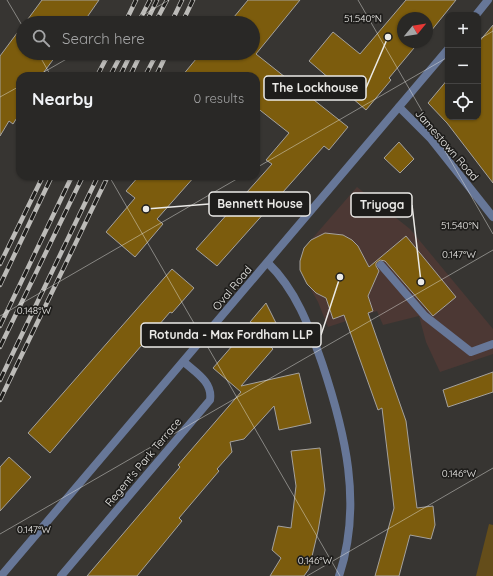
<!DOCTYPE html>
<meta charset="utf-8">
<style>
body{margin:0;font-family:Quicksand,sans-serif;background:#31302e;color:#f1f3f6}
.controls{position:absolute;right:12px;top:12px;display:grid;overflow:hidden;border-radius:8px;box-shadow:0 1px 3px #0004}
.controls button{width:36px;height:36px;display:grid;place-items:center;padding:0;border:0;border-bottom:1px solid #454443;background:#292826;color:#f1f3f6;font:20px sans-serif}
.compass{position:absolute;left:397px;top:12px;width:36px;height:36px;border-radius:50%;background:#292826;box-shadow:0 1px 3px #0004;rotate:60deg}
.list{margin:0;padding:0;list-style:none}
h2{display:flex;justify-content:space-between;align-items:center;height:52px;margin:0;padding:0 16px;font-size:17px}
h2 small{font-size:13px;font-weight:400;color:#a5a6a7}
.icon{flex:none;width:22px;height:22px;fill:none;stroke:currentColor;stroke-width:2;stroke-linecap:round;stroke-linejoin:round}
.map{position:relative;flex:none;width:493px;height:576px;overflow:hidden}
.search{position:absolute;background:#292826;box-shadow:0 1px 3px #0004;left:16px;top:16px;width:244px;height:44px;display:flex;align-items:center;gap:10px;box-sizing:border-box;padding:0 14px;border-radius:22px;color:#a5a6a7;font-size:15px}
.panel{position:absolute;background:#292826;box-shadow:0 1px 3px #0004;left:16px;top:72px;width:244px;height:108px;border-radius:12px}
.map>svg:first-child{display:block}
.commercial{fill:#4c3834}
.green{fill:#644d1a}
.building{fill:#7c5c0d;stroke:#a4a19d}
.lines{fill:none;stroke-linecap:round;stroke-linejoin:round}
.lane{stroke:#677798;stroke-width:8}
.street{stroke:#677798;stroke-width:8}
.rail-casing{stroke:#bcbbb8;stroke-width:4.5}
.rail{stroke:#1e1d1b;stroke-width:3;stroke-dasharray:9;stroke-linecap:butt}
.ticks{fill:none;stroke:#ebeae7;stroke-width:1;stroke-opacity:0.45}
.labels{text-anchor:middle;stroke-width:3.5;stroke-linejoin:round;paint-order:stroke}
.street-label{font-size:11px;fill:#ebeae7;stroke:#1e1d1b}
.ticks-label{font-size:10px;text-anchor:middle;fill:#ebeae7;stroke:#1e1d1b;stroke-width:3.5;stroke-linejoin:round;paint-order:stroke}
.leader{fill:none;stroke:#ebeae7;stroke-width:1.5}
.callout-dot{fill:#ebeae7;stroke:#1e1d1b;stroke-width:1.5}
.callout{fill:#1e1d1b;stroke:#ebeae7;stroke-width:1.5}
.callout-label{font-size:12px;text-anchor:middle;font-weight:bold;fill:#ebeae7}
</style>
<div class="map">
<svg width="493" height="576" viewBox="0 0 493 576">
<rect width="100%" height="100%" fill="#373532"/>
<polygon class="commercial" points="357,187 410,229 493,329 493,354 440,372 426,342 419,316 383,325 377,311 328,327 318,302 300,270 300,261 304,248"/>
<polygon class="green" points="489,524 493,525 493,576 476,576"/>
<g class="building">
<polygon points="42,0 99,0 83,23 25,23"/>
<polygon points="248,0 300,0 256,54 348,127 329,150 324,146 217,266 196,249 272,164 266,160 289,133 256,107 256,76 182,76 201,53 253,53 253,23 229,23"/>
<polygon points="406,0 456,0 431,31 429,30 427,33 427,18 403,18 403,42 419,42 389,78 391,80 366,110 309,61 333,32 360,54"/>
<polygon points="23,25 23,53 58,53 41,76 20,76 20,113 13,124 9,121 0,136 0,56"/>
<polygon points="493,25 493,183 447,123 428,103 448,79 448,117 478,117 478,43"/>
<polygon points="399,142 414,159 400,173 384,158"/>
<polygon points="139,176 195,176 157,219 163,224 135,257 106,232 135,198 126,191"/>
<polygon points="325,233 343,235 352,240 358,246 369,267 406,236 456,297 433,316 385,261 380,260 376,263 376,266 379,271 368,296 373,311 368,313 406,421 417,508 433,506 435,525 431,539 410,535 399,576 375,576 394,508 382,408 378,410 344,315 333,319 326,298 316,293 307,284 300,270 300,261 304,248 311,240"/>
<polygon points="172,269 194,288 172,313 170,312 50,453 28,433"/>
<polygon points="266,303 279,329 267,343 273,349 241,386 299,373 311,423 279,430 274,406 244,439 230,442 232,452 217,469 219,471 179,518 182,521 137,576 87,576 180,467 178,465 241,392 213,368 252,323 250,322"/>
<polygon points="493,372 493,392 448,407 443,390"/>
<polygon points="320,448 325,490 318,531 309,569 304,576 270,576 281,558 272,550 278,526 291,528 296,486 291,451"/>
<polygon points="9,457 31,477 0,511 0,467"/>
</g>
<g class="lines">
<polyline class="lane" points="381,265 425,316 471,352 493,344"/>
<g class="street">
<polyline points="476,15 488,0"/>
<polyline points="399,107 431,139 493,217"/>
<path d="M268,263C296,290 309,326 322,363C345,432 363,504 339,576"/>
<polyline points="1,576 448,49"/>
<path d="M61,576L210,400C213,382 195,372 184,362"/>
</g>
<defs>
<g id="rail">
<polyline points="125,23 136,0"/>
<polyline points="138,23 150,0"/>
<polyline points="146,23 157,0"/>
<polyline points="155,23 167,0"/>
<polyline points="171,23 182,0"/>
<polyline points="182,23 193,0"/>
<polyline points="97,76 109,53"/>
<polyline points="110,76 122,53"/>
<polyline points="120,76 131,53"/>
<polyline points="130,76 141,53"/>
<polyline points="145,76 157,53"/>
<polyline points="156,76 167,53"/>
<polyline points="0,264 43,176"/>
<polyline points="0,285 52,176"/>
<polyline points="0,326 72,176"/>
<polyline points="0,347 83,176"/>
<polyline points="0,380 98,176"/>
<polyline points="0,400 108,176"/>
</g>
</defs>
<use href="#rail" class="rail-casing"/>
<use href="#rail" class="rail"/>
</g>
<path class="ticks" d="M7,0L23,27M358,0L493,234M129,23L169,0M478,40L493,31M38,53L51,76M37,76L77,53M0,97L20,86M256,168L448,57M109,176L340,576M0,316L242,176M0,534L493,250M307,576L493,468"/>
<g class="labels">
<g class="street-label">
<text transform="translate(447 145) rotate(49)" y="4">Jamestown Road</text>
<text transform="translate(232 288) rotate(-50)" y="4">Oval Road</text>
<text transform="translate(143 462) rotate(-50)" y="4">Regent's Park Terrace</text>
</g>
</g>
<g class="ticks-label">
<text x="363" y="22">51.540°N</text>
<text x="460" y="229">51.540°N</text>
<text x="459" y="258">0.147°W</text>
<text x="34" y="314">0.148°W</text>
<text x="459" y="477">0.146°W</text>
<text x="34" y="533">0.147°W</text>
<text x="315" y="564">0.146°W</text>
</g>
<path class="leader" d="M388 37L366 88M146 209L209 204M421 282L412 205M340 277L321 335"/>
<g class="callout-dot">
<circle cx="388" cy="37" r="4"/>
<circle cx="146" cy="209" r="4"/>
<circle cx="421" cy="282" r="4"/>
<circle cx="340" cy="277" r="4"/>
</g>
<g class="callout">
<rect x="264" y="76" width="102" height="24" rx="4"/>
<rect x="209" y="192" width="101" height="24" rx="4"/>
<rect x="351" y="193" width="61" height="24" rx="4"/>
<rect x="141" y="323" width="180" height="24" rx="4"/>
</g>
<g class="callout-label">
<text x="315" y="92">The Lockhouse</text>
<text x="260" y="208">Bennett House</text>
<text x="382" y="209">Triyoga</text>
<text x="231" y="339">Rotunda - Max Fordham LLP</text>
</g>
</svg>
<div class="controls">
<button>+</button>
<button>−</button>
<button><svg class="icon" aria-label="locate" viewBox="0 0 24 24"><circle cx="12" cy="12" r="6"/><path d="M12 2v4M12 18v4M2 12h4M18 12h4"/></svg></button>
</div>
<svg class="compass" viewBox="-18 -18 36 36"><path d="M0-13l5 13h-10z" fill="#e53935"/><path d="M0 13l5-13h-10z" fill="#a5a6a7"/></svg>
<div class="search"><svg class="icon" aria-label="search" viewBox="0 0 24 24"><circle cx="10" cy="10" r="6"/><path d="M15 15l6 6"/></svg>Search here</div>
<section class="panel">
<h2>Nearby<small>0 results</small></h2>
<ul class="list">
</ul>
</section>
</div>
